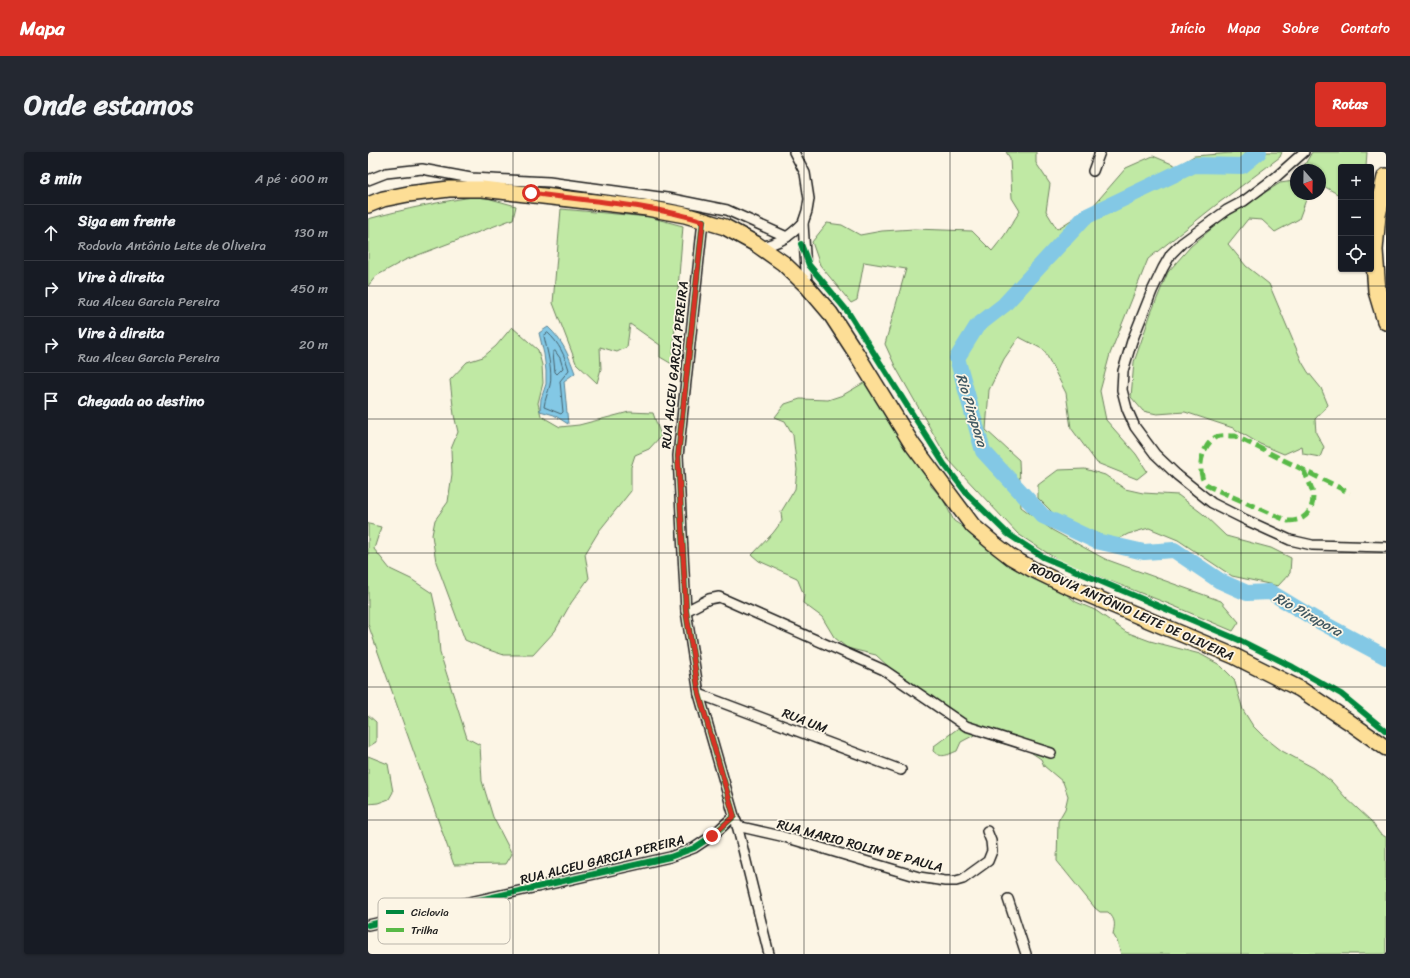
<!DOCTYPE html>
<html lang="pt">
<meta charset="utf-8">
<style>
body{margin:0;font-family:Sriracha,sans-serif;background:#242831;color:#f1f3f6}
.controls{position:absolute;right:12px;top:12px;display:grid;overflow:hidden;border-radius:4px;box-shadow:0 1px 3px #0004}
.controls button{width:36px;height:36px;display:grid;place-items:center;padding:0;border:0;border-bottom:1px solid #363941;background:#171b24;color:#f1f3f6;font:20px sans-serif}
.compass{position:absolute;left:922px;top:12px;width:36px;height:36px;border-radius:50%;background:#171b24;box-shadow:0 1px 3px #0004;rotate:160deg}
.stop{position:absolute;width:12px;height:12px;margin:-9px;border:3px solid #d93025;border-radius:50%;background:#fff}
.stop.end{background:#d93025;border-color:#fff;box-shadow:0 1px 4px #0008}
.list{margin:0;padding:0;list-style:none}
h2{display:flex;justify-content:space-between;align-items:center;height:52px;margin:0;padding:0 16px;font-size:17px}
h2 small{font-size:13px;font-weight:400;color:#9ea1a6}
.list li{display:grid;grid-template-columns:26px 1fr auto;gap:12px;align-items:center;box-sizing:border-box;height:56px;padding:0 16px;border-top:1px solid #363941}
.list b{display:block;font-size:15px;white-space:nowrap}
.list p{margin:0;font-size:13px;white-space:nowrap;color:#9ea1a6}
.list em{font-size:13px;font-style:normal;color:#9ea1a6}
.icon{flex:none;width:22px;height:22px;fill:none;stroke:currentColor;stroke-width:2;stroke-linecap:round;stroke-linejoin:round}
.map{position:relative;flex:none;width:1018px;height:802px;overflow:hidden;border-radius:4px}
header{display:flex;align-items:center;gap:24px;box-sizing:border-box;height:56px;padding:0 20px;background:#d93025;color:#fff}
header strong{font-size:19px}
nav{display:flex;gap:22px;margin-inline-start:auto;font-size:14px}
.intro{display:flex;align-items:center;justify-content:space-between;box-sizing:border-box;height:96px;padding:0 24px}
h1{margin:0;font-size:28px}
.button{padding:10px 18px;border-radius:4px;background:#d93025;color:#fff;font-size:14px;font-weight:700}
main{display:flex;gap:24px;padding:0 24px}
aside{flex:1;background:#171b24;border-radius:4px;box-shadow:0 1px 3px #0004}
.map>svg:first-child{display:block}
.green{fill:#c0e9a4;stroke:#6e8260}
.water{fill:#83c8e5;stroke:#5a8395}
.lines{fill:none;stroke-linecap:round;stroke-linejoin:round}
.shore{stroke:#45616c;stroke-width:1}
.river{stroke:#83c8e5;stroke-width:16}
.street-casing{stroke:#1c1c1c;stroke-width:12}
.primary-casing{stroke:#1c1c1c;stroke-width:18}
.highway-casing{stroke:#1c1c1c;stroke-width:20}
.street{stroke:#fcf5e5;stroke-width:9}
.primary{stroke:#fdde96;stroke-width:15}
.highway{stroke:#fdde96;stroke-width:17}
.quiet{stroke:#58b947;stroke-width:5;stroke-dasharray:10 5;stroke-linecap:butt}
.cycleway-casing{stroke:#fcf5e5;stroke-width:8}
.cycleway{stroke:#00873e;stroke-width:6}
.route{stroke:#d93025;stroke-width:5}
.grid{fill:none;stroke:#1c1c1c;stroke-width:1;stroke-opacity:0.55}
.labels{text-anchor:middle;stroke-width:3.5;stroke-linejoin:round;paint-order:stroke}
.street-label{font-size:13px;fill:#1c1c1c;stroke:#fcf5e5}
.water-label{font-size:14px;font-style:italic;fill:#405862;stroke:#fcf5e5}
.key{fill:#fcf5e5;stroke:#b9b4a9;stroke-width:1}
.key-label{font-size:11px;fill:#1c1c1c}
</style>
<header>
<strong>Mapa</strong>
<nav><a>Início</a><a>Mapa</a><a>Sobre</a><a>Contato</a></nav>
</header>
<div class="intro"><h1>Onde estamos</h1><a class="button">Rotas</a></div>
<main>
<aside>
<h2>8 min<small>A pé · 600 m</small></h2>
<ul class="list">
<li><svg class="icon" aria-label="ahead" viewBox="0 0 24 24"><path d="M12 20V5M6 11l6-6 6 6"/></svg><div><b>Siga em frente</b><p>Rodovia Antônio Leite de Oliveira</p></div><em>130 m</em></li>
<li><svg class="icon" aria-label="right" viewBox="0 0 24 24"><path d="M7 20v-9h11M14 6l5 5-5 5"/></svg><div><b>Vire à direita</b><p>Rua Alceu Garcia Pereira</p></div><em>450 m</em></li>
<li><svg class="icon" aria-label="right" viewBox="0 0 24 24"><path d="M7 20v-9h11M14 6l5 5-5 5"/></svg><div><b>Vire à direita</b><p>Rua Alceu Garcia Pereira</p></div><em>20 m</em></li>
<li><svg class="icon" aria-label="arrive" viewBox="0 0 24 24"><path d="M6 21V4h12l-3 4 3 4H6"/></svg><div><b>Chegada ao destino</b></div></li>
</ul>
</aside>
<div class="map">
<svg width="1018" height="802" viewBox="0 0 1018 802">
<rect width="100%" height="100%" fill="#fcf5e5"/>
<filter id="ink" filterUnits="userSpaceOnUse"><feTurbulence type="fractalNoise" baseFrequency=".025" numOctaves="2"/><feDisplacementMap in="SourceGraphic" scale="8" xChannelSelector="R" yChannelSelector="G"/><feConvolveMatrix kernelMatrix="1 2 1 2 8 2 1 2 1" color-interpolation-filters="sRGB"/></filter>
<g filter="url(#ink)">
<g class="green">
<polygon points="638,0 668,0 668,11 682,32 678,59 689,77 725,54 758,16 785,4 809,14 826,4 863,1 864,0 914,0 912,5 848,53 780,107 742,202 732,239 738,268 768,302 779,319 769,327 729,311 703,276 698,241 676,198 651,185 636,207 621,238 618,278 651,308 653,355 684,378 737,407 853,449 871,470 865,479 801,452 693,410 650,382 579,306 527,214 517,192 538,117 496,110 489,148 483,151 452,113 444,90 459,71 474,73 492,83 514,79 546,77 604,79 624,99 636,84 652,59 644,46 642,6"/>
<polygon points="944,0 999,0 998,15 973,15 973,44 952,32 952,18 937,18 936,14"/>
<polygon points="926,29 928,32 928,42 936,42 939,45 931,67 907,80 894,68 880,67 860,92 878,114 901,132 934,210 940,220 953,236 960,253 947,267 948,281 956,295 952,305 935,302 934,294 916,302 892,292 865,276 817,260 789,262 775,259 763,245 766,210 783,161 800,120 823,94 854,68 912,31"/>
<path d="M112,44L148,54L145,67L37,108L8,124L0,134V67C37,57 74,49 112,44Z"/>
<polygon points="193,57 281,65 315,74 304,212 292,205 292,193 262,172 259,195 249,200 232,195 233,217 229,231 208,211 185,151"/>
<polygon points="144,175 170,198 174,213 175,231 170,251 173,264 192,275 211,273 261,260 285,261 293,284 281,297 267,303 263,315 263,339 231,379 217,402 221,426 203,451 187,479 165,503 136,503 115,496 97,488 68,410 64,383 67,368 80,350 84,322 83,297 90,280 86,263 82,228 99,210 115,205 128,194"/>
<path d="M499,229L559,315L563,334L575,347L586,369L597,376H615L708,450L727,458L758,480L782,489L832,502L852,513L866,527L875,558L885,574L895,584L914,599L946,616L964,630L977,645L1003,669L1012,682L1018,685V802H753L749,789L745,782C747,772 748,768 740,760H732L727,756L689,709L690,669L697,657L700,644L695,630L676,614L673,607L658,597L629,590L621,579L612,580L593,590L589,599C579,603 573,607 565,599L566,594L589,577L599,573V569L576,556L536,529L508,503L479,496L466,485L454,465L435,451L436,443L429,426L391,409L384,403L405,381L414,369L413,360L427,337L429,318L425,283L417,269L407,265L417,252L432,247L460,248L475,243Z"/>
<polygon points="717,317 737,323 757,337 775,341 810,343 835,362 858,384 903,396 923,406 922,421 910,434 864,424 810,388 781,376 760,382 747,389 688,364 670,346 670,333 690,318"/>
<polygon points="0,371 1,372 13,375 6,397 22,417 43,427 64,441 69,463 72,501 99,586 112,593 114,629 125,665 144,702 138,712 86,713 0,472"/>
<polygon points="0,563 8,570 8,590 0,595"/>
<polygon points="0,604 20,612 25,640 21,647 10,651 0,652"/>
</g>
<path class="water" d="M180,175C195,189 200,202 207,221L196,229L200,272L186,263L172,259L173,247L178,232V219L176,202L171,181Z"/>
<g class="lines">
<g class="shore">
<path d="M180,181C191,191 197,204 201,218L192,229L195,260L193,262L176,255C177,247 180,241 182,233C185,218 179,199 176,184Z"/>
<polygon points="187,199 192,206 195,216 189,222 187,220 185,201"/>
</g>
<polyline class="river" points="891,0 874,14 826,13 717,65 636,153 609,174 589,206 615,299 675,364 728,389 776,400 806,398 852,429 879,441 902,440 947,467 1018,505"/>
<defs>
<g id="street">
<polyline points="426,0 437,21 441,47 439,59 435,71 439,134"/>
<polyline points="936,0 908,25 876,49 859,58 814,91 803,102 795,116 784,139 764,189 755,219 754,238 759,257 767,275 787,302 809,323 844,351 878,368 922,388 944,393 1018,395"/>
<polyline points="725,19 732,0"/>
<polyline points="0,28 18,21 54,17 103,26 181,30 299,46 359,58 419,85"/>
<path d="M392,95C412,91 421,85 435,71"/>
<polyline points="318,459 341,447 351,445 516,518 598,574 683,601"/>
<polyline points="331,542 533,618"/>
<polyline points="368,669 401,802"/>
<polyline points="369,674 413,684 551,725 577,729 588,729 595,727 620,709 624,699 623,689 619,679"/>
<polyline points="640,747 658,802"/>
<polyline points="0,773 302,705 326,696 344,684 366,664 331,542 318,459 310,304 335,69"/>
</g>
<polyline id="primary" points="0,53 15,47 40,42 81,37 114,37 279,56 317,63 357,75 388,92 415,111 439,134 462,161 488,201 544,292 605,374 625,391 643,405 664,417 695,432 866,504 932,537 980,569 1018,596"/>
<polyline id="highway" points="1018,25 1009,63 1006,98 1009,139 1018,169"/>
</defs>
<use href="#street" class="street-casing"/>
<use href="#primary" class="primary-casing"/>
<use href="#highway" class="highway-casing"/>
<use href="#street" class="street"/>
<use href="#primary" class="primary"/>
<use href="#highway" class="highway"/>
<path class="quiet" d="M935,317C938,324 942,331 944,338C947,349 943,365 929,368C926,369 923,369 920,369L840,334C838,331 834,328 834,324C830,311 836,292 848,285C854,283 861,284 867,284L982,341"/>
<defs>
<g id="cycleway">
<polyline points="433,92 441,113 480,160 576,312 600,343 640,382 675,405 871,488 925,515 973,542 1018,579"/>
<polyline points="0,773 302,705 326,696 344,684 366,664 331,542 318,459 310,304 335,69"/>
</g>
</defs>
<use href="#cycleway" class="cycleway-casing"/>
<use href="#cycleway" class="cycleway"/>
</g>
</g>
<g class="lines" filter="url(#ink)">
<path class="route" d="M163,41C218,49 281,52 335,69L310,304L318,459L331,542L366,664L344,684"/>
</g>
<path class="grid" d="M145,0V802M291,0V802M436,0V802M582,0V802M727,0V802M873,0V802M0,134H1018M0,267H1018M0,401H1018M0,535H1018M0,668H1018"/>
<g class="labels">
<g class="street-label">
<text transform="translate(306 213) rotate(-84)" y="5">RUA ALCEU GARCIA PEREIRA</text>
<text transform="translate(764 459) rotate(24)" y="5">RODOVIA ANTÔNIO LEITE DE OLIVEIRA</text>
<text transform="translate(437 568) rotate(21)" y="5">RUA UM</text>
<text transform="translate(492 693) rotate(15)" y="5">RUA MARIO ROLIM DE PAULA</text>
<text transform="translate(234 707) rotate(-14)" y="5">RUA ALCEU GARCIA PEREIRA</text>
</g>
<g class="water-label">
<text transform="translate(604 258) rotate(73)" y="5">Rio Pirapora</text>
<text transform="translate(940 462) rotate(29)" y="5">Rio Pirapora</text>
</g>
</g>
<rect x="10" y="746" width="132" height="46" rx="6" class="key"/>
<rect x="18" y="758" width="18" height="4" fill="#00873e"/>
<rect x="18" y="776" width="18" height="4" fill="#58b947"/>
<g class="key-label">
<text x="43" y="764">Ciclovia</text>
<text x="43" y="782">Trilha</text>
</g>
</svg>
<div class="controls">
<button>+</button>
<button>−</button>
<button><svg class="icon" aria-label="locate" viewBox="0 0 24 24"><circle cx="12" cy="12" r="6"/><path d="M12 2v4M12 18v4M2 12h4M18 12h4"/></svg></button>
</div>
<svg class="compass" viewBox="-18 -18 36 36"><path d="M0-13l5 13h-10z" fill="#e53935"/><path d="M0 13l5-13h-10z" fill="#9ea1a6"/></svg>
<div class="stop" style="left:163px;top:41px"></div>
<div class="stop end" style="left:344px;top:684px"></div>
</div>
</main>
